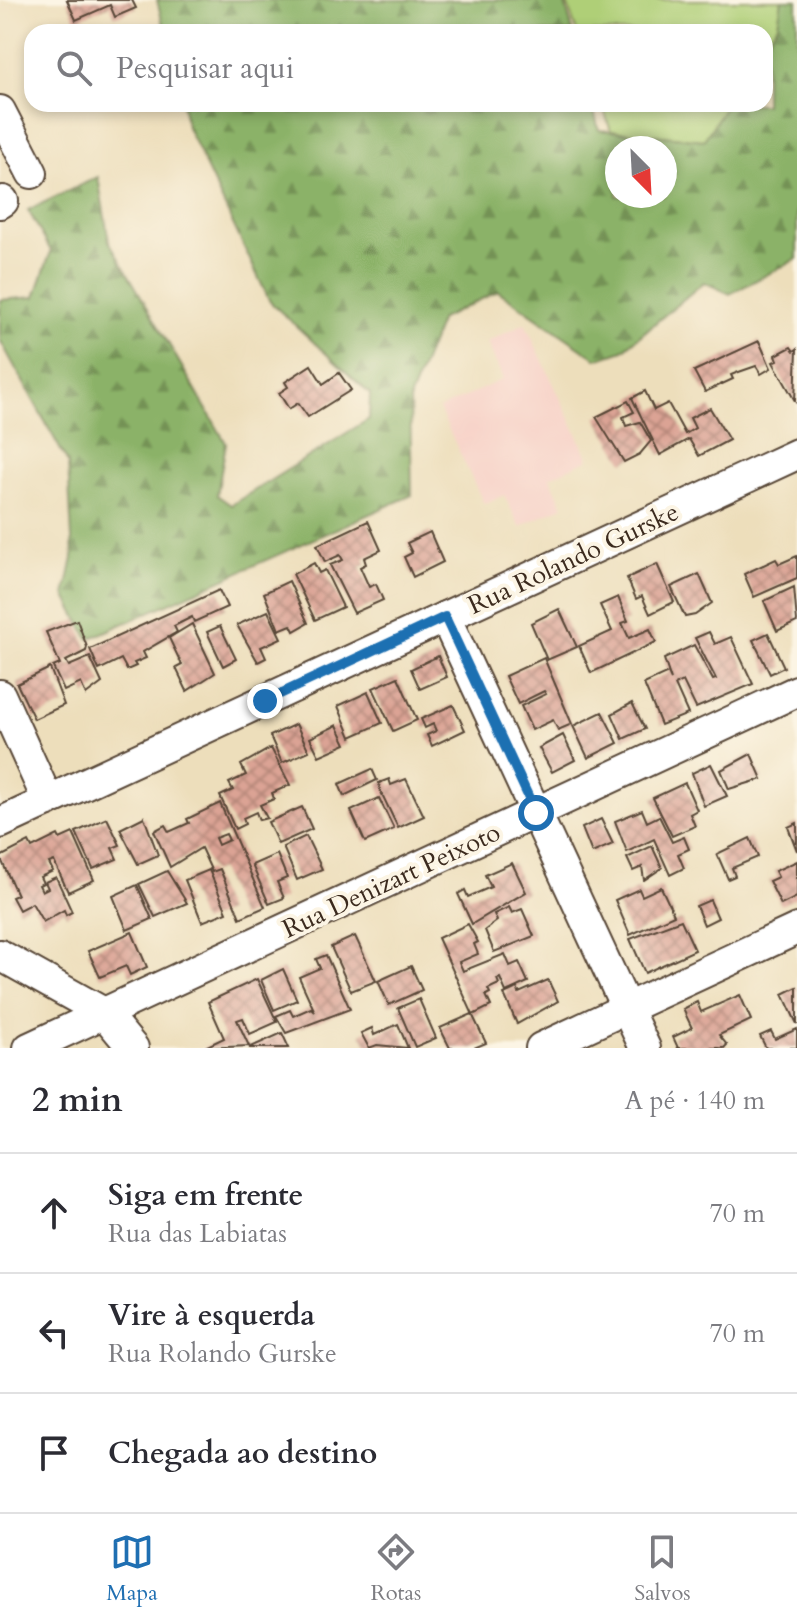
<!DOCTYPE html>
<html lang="pt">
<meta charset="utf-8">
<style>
body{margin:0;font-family:Cardo,serif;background:#f2f2f3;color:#2b2b33}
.compass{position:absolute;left:605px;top:136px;width:72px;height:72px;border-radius:50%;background:#fff;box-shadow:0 4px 12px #0003;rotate:156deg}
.stop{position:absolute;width:24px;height:24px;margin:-18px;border:6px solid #1f6fb2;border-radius:50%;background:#fff}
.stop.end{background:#1f6fb2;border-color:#fff;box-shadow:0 2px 8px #0008}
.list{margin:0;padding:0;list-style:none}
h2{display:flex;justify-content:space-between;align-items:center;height:104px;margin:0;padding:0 32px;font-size:34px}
h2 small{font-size:26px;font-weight:400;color:#7c7c81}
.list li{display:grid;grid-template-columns:52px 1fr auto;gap:24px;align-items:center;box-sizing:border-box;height:120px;padding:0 32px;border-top:2px solid #e1e1e2}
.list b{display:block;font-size:30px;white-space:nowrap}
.list p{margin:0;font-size:26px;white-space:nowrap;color:#7c7c81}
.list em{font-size:26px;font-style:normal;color:#7c7c81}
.icon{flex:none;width:44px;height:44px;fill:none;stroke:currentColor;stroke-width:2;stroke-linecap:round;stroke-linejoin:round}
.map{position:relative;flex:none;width:797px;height:1048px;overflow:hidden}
.search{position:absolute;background:#fff;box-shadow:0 4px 12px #0003;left:24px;right:24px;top:24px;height:88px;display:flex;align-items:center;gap:20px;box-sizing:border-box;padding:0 28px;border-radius:24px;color:#7c7c81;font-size:30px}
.sheet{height:464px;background:#fff}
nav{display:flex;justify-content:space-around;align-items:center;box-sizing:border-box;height:112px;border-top:2px solid #e1e1e2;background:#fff;font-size:22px;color:#7c7c81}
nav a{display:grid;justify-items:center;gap:4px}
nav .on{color:#1f6fb2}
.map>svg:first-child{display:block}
.built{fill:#f7d1c7}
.green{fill:#afcf77;stroke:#757c4a;stroke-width:2}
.forest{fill:url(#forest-firs);stroke:#636e43;stroke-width:2;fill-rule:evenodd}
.building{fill:url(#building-cross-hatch);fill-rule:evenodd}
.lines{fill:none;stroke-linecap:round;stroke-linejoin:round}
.minor-casing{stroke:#564536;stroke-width:34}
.minor{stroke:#fff;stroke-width:30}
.route{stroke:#1f6fb2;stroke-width:10}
.labels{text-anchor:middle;stroke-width:8;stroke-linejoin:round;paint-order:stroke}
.street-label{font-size:26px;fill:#3b2a1e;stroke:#fcf5e5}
</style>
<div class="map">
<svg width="797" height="1048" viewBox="0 0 797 1048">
<defs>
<pattern id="forest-firs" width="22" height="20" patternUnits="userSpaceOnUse" patternTransform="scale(2)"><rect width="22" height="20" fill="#8bb268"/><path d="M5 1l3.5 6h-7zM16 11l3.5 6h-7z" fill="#739155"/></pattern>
<pattern id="building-cross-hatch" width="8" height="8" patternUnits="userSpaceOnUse" patternTransform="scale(2)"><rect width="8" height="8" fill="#dba394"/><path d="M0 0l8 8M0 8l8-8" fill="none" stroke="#b38578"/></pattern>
</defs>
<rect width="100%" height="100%" fill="#fcf5e5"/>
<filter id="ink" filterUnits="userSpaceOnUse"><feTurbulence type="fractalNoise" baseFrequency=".0125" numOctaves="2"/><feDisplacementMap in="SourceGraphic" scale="16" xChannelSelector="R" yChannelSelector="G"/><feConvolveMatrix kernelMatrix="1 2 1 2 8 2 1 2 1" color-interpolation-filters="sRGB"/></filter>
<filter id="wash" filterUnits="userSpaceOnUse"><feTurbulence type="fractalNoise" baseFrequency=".006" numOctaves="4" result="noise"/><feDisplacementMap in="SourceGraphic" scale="32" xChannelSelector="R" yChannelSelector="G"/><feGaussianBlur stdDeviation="1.8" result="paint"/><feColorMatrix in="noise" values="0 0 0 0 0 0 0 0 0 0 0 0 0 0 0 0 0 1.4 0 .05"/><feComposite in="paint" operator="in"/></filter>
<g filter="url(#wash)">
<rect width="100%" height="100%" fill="#eddebb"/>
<polygon class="built" points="525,323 589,459 550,477 563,506 520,527 504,495 484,504 439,409 503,379 487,342"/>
<g class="green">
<polygon points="566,0 782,0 778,24 765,44 765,32 577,32"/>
<polygon points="602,104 727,104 704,140 611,131"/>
</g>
<g class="forest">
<polygon points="157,0 564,0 573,32 165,32"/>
<path d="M782,0H797V259L730,294L704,282L623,350L597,359L498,291L441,319L410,397L412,495L89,639L65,595L73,558L68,463L0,340V300L35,297L51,251L28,210L98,177L109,241L226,443L217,495L231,505L369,419L370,394L270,302L187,127L182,104H592L599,130L704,140L727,104H765V44L778,24ZM617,148H665V196H617Z"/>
</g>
<g id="blocks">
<g class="building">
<polygon points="67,0 132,0 136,8 115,17 110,5 76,20"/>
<polygon points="759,341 771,368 761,374 756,366 736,373 731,375 733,379 705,392 694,371"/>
<polygon points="791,347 794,351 797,349 795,401 773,362 778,360 776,355"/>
<polygon points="311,365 323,384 339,373 351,390 308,417 298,403 289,409 279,393 288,387 285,382"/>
<polygon points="645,391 654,410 668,403 685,434 695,428 690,418 710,408 729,440 699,456 689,439 660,455 632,398"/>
<polygon points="628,401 634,412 623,417 626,426 640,422 651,441 640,454 624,462 596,417"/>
<polygon points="368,521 381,550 364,558 366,564 360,567 369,587 376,584 383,600 354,613 330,565 343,560 340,555 325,562 317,545"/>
<polygon points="430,532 443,562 413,577 404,557 412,553 407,543"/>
<polygon points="797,556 797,578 754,597 744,574 776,559 779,564"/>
<polygon points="314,563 319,573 325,570 343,607 315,620 293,574"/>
<polygon points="657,564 674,602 650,614 642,596 636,599 627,578"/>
<polygon points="699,574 712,603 695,615 685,617 671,587"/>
<polygon points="289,581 308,623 294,631 291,625 279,630 264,593"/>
<polygon points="794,587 797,622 777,631 764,601"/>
<polygon points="219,590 227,607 194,622 192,617 174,626 177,632 143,652 146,658 134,663 136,666 127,670 121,659 99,670 90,649"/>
<polygon points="618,597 628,621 622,623 629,638 650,629 656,642 591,673 579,646 612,631 600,605"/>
<polygon points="559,609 577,647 547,660 531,623"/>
<polygon points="268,611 281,638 261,647 266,658 258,662 237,625"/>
<polygon points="77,620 87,647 86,651 66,661 69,666 90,657 102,683 86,695 81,683 64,691 53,667 60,664 46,632"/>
<polygon points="192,624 215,673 187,691 176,668 182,665 169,638"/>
<polygon points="220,626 236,659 223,666 207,632"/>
<polygon points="709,632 715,644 731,637 753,684 696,708 683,681 675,685 688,714 661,725 644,684 668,673 671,680 664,659 694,645 713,680 716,679 695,638"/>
<polygon points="768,633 784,667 770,674 753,640"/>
<polygon points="438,656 447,677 420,689 411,669"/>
<polygon points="544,658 572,724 558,730 553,720 532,730 521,706 546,694 544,691 518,704 505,676"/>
<polygon points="50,668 64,705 34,719 17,684"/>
<polygon points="398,677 417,720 393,731 373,688"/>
<polygon points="368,692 382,723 351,737 338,706"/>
<polygon points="632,703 645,729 623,739 612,714"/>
<polygon points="453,705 465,730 432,746 427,735 436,731 433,724 425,728 421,719"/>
<polygon points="602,712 618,743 588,758 573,726"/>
<polygon points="296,724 309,751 282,763 270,736"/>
<polygon points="337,725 346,744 319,756 310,738"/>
<polygon points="563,735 575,760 552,772 539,748"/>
<polygon points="271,748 290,785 272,793 274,799 260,805 267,818 259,820 256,812 243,818 245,824 235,829 220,796 233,790 229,783 246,775 241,765"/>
<polygon points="751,754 762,779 729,789 721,770"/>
<polygon points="711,764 727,796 704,806 692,773"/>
<polygon points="372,769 377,780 344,796 339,784"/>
<polygon points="389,779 391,785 406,779 424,816 398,828 380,790 379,783"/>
<polygon points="685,783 697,810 690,814 695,826 672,836 653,798"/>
<polygon points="379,798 394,829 365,842 351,811"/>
<path d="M220,803L265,907L240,918L220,869L212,872L201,848L170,867L154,831L165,825L169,832L189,823L187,819ZM226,834L229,840L218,845L215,838Z"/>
<polygon points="302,807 312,829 278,844 268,822"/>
<polygon points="642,810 647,822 659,816 672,842 684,837 689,849 678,854 684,868 670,875 654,839 627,852 615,821"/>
<polygon points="144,817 158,855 138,864 120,829"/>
<polygon points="107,818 120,845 112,848 117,859 93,869 76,832"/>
<polygon points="601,819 613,844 592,853 582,828"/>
<polygon points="797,823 797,851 788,827"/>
<polygon points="73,833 94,880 68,892 54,861 49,863 53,871 40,877 43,883 39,885 42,891 48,888 45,882 56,877 72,912 66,915 64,910 43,922 32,903 19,910 12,897 17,895 0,857 29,842 32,848 58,835 60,839"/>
<polygon points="306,836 322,869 297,880 283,847"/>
<polygon points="750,838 758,857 732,868 735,876 728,879 717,854"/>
<polygon points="652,846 662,868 644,880 642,867 633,871 627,858"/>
<polygon points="277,854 287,878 277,882 284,898 269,904 252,865"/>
<polygon points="797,861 797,897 781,905 769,881 778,877 775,871"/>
<polygon points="512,863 526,892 472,924 458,894 465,890 468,897 491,887 485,875"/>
<polygon points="209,870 227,912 202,922 185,880"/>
<polygon points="167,871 187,903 155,917 139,884"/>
<polygon points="137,885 152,919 127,930 113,896"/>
<polygon points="661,887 674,915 630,935 615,900 639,889 642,896"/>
<polygon points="710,900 718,918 704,925 696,906"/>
<polygon points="509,907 512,913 522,909 534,936 494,952 485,930 497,921 494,914"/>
<polygon points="681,920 695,950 645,973 630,939"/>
<polygon points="468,924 478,942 474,944 478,954 459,962 463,971 505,954 510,966 519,962 528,982 506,992 500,978 497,979 499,984 488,989 490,993 486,995 491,1006 473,1015 438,938"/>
<polygon points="132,932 147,967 130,975 126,966 100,977 88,951"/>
<polygon points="355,936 376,981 351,991 331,947"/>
<polygon points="326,955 350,1009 286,1033 276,1016 290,1010 293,1016 311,1008 315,1012 299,977 320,968 316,959"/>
<polygon points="411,966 422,990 389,1005 378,981"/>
<polygon points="283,969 297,1000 274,1010 261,980"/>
<polygon points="257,979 277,1022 250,1034 243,1018 237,1020 249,1046 203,1048 224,1038 208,1002"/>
<polygon points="548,980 558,1001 517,1024 504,994 517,988 519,993"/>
<polygon points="797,987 797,1024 783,994"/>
<polygon points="740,995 751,1020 719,1035 727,1045 724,1048 678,1048 673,1037 692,1028 683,1009 697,1002 701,1012"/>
<polygon points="419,999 436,1038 415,1047 398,1008"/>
<polygon points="472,1014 486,1043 474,1048 450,1048 440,1028"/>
<polygon points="398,1024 408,1048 377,1045 369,1048 361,1033 372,1028 374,1035"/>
<polygon points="797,1029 797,1048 766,1048 760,1036 771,1031 775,1039"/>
<polygon points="282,1033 289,1048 249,1048"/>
</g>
</g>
</g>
<g filter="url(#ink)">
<use href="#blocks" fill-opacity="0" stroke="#564536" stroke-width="2"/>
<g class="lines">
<defs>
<g id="minor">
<polyline points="0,111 32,173"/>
<polyline points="0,203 3,201"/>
<polyline points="445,617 645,1048"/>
<polyline points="0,695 48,801"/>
<polyline points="0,823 797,454"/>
<polyline points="0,955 104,1013 133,1048"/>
<polyline points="29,1048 797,691"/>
<polyline points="541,1048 797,929"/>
</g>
</defs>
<use href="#minor" class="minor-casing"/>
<use href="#minor" class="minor"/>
</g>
</g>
<g class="lines" filter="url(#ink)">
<polyline class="route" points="265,701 445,617 536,813"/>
</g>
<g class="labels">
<g class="street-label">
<text transform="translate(573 558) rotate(-25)" y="9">Rua Rolando Gurske</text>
<text transform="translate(391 880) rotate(-25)" y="9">Rua Denizart Peixoto</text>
</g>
</g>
</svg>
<svg class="compass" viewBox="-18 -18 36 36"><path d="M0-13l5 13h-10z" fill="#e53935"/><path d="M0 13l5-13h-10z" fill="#7c7c81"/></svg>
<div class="stop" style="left:536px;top:813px"></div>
<div class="stop end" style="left:265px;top:701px"></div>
<div class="search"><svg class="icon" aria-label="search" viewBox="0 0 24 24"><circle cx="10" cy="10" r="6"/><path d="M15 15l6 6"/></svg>Pesquisar aqui</div>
</div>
<section class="sheet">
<h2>2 min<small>A pé · 140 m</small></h2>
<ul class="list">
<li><svg class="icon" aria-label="ahead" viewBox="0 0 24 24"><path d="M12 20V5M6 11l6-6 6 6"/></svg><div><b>Siga em frente</b><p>Rua das Labiatas</p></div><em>70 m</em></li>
<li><svg class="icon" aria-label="left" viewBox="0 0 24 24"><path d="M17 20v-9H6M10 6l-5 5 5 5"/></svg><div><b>Vire à esquerda</b><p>Rua Rolando Gurske</p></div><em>70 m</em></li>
<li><svg class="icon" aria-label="arrive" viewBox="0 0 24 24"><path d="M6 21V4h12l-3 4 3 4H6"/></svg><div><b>Chegada ao destino</b></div></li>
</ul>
</section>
<nav>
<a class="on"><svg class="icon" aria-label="map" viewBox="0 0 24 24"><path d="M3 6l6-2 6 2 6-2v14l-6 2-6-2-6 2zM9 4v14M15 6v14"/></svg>Mapa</a>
<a><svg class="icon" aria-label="directions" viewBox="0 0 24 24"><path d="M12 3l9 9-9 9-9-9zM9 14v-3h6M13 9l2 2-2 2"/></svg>Rotas</a>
<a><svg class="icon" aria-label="saved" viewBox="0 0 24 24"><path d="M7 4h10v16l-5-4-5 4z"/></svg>Salvos</a>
</nav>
